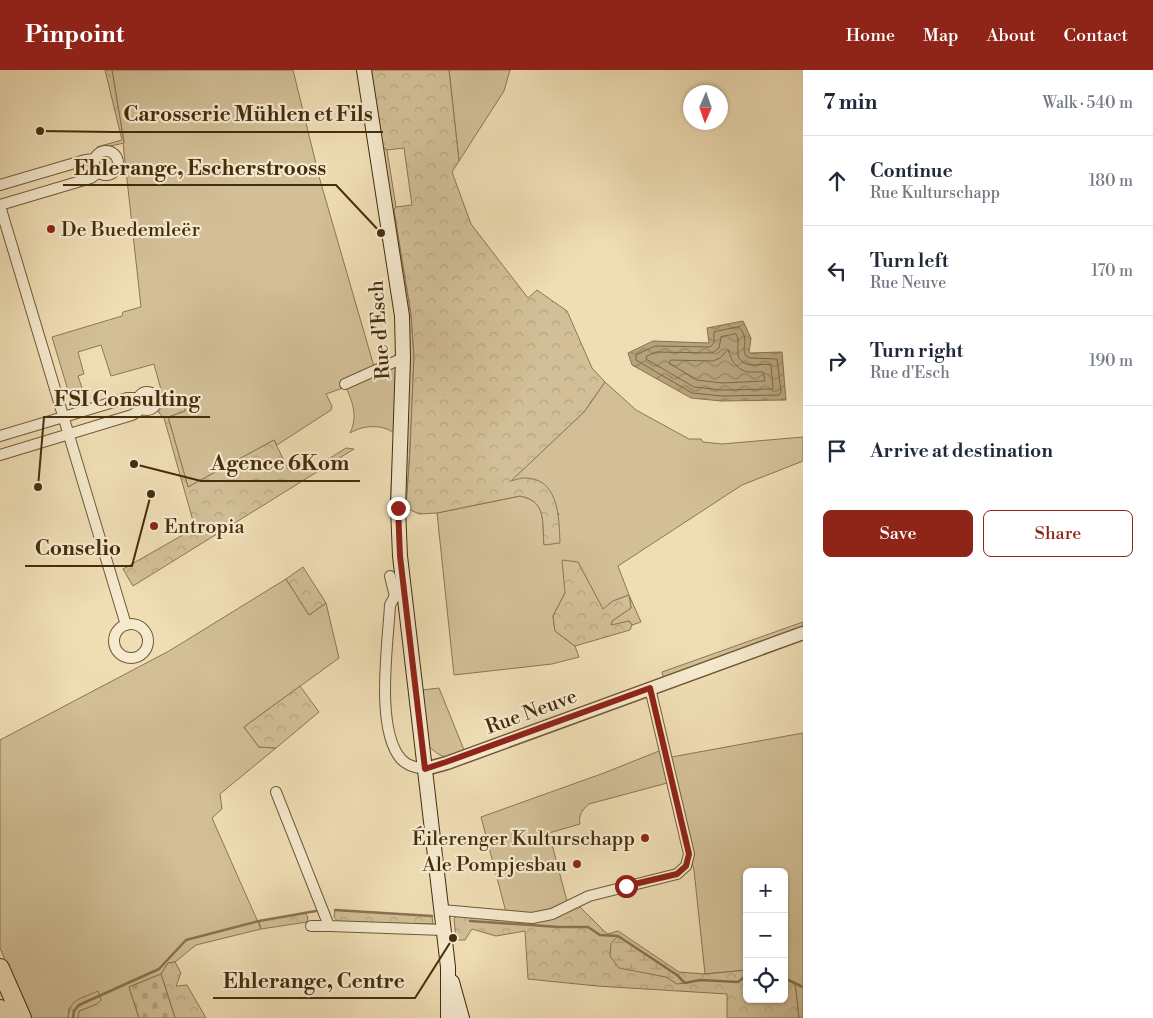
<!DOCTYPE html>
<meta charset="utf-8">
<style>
body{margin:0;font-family:"Libre Bodoni",serif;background:#f6f6f7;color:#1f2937}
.controls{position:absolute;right:15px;bottom:15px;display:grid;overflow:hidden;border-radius:8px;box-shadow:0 1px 4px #0004}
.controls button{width:45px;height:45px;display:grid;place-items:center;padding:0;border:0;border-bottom:1px solid #e0e1e3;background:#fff;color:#1f2937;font:25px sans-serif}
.compass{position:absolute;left:683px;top:15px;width:45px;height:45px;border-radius:50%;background:#fff;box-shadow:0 1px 4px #0004;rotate:182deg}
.stop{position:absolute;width:15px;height:15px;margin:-11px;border:4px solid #8f2418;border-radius:50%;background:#fff}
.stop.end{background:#8f2418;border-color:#fff;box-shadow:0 1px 5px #0008}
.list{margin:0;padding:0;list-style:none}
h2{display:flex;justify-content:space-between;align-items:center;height:65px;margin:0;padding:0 20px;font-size:21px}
h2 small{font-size:16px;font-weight:400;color:#747a83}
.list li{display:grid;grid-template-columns:32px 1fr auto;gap:15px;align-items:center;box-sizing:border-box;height:90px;padding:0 20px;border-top:1px solid #e0e1e3}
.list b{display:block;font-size:19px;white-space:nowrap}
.list p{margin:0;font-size:16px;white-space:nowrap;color:#747a83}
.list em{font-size:16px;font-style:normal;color:#747a83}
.actions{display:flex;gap:10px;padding:15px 20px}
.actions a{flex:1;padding:11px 0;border:1px solid #8f2418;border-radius:8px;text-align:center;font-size:18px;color:#8f2418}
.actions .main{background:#8f2418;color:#fff}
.icon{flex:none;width:28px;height:28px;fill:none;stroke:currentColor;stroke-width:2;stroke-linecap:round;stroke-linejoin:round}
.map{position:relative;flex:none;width:803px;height:948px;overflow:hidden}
header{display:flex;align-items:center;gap:30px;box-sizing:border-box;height:70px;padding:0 25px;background:#8f2418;color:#fff}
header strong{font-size:24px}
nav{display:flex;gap:28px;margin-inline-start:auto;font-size:18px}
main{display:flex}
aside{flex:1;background:#fff}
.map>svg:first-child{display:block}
.grass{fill:#d2bf97;stroke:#8b7651}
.forest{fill:url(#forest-crowns);stroke:#8b7651}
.wetland{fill:url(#wetland-marsh);stroke:#8b7651}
.cemetery{fill:url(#cemetery-stones);stroke:#8b7651}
.water{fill:url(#water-waves);stroke:#88734e}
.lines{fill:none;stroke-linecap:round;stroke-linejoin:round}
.shore{stroke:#7c6743;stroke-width:1}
.stream{stroke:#88734e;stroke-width:2.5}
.minor-casing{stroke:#6f5935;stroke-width:12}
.tertiary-casing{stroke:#6f5935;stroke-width:15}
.secondary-casing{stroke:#442d0b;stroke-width:16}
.motorway-casing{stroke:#442d0b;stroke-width:20}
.minor{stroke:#f5e9ce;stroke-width:10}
.tertiary{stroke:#f5e9ce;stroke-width:12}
.secondary{stroke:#f5e9ce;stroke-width:14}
.motorway{stroke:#efddb4;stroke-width:18}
.route{stroke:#8f2418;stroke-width:6}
.poi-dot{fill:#8f2418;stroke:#f5e9ce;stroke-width:2}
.labels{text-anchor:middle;stroke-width:4.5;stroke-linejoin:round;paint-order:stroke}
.poi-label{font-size:20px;fill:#442d0b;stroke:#f5e9ce;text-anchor:start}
.street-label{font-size:20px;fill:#442d0b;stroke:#f5e9ce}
.leader{fill:none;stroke:#442d0b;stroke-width:2}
.callout-dot{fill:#442d0b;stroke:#f5e9ce;stroke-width:2}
.callout-label{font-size:21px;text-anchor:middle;font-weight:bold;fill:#442d0b;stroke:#f5e9ce;stroke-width:4.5;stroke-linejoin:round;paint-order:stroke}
</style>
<header>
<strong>Pinpoint</strong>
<nav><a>Home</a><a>Map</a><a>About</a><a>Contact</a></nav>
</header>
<main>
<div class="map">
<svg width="803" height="948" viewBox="0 0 803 948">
<defs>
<pattern id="forest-crowns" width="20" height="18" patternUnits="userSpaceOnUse" patternTransform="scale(1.25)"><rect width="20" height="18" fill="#d2bf97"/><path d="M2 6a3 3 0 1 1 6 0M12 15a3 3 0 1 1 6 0" fill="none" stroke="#b6a481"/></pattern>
<pattern id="wetland-marsh" width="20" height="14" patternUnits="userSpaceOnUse" patternTransform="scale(1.25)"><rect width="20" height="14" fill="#d2bf97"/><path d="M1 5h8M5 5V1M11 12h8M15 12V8" fill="none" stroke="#b6a481"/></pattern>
<pattern id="cemetery-stones" width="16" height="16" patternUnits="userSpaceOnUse" patternTransform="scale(1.25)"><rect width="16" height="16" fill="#d2bf97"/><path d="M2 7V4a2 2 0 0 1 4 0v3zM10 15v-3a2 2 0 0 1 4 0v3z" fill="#b6a481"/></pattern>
<pattern id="water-waves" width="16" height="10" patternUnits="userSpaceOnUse" patternTransform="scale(1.25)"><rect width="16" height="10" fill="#b5a17b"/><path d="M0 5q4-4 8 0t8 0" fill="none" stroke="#958463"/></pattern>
</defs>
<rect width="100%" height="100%" fill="#efddb4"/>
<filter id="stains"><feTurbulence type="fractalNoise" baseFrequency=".004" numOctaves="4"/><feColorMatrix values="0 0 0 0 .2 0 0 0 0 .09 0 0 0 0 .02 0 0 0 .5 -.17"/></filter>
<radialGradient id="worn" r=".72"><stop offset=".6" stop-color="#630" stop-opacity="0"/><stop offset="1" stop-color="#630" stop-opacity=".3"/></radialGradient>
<g class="grass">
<path d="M112,0H293L320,110L375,300L403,288L382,76L387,80L396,137L394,140L411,244L414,286L410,381L406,438H390L394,363C382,354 363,355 350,363C358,346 353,334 346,317L326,324L332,336L331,340L277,375L274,370L188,417L168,347L185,341L184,333L166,338L154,294L111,306L101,275L78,282L84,304L78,306C79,310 81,314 82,318C83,325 79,328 87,333L73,337L52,267L122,246L123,242L141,237L123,73L124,72Z"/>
<polygon points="449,0 510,0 504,21 459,91"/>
<path d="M605,312L636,340L689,369H701L703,372L722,374L803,367V391L742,415L618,496L629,525L641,552L632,555L629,551L611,556L612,551L631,538L629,525L613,531L603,540L578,492L565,523L553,546L555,561L575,576L579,587L552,594L454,605L437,443L520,426C547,431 542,452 544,474L559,444L510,411L584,342Z"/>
<polygon points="286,509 309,545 326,533 339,588 244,657 259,677 276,678 220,724 222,739 212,748 261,859 196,875 175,892 168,893 161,904 129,917 139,948 78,948 79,941 97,934 69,938 68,948 28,948 29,946 0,878 0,670 169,581"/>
<polygon points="803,552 803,570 666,618 662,602"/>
<polygon points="439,618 464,680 447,688 438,684 429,677 422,620"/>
<path d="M803,663V948H799L795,913L784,908V802H747V900L705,904L694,800L671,712L589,734C583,739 578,745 580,754L549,763L568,835L552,844L507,846L481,747L604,703L664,679L666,688Z"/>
</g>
<g class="forest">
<polygon points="105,0 112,0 124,73 98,79 97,77 122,70"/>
<path d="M371,0H449L459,91L452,102L471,154L528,228L537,220L567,241L592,298L605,312L584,342L511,411C514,410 518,409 522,408C559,406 559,447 560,473L544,475C542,452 547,431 520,426L437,443L419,444L406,438L410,381L414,286L411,244L394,140L396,137L412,135L404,78L387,80L382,76Z"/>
<polygon points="185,333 185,341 168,347 188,417 274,370 288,399 319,395 346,378 354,379 133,516 123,499 195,458 164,348 158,342 164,334 166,338"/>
<polygon points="562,490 578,492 603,539 613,531 629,525 631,538 612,551 611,555 629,551 632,555 630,560 575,576 555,561 553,546 565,523"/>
<polygon points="303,497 326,533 309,545 286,509"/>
<polygon points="300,616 319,642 276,678 259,677 244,657"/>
<polygon points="575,832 604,861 608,864 618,861 679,902 705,904 747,900 747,929 784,929 784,908 795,913 799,948 727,948 727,924 597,916 528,909 525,861 496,866 472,859 465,870 456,870 454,848 464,842 532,848"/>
<polygon points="335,840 432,846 433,854 338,852 334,847"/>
<polygon points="305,843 308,847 307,852 261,859 259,851"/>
<polygon points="175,892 181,903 176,916 187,915 206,948 175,948 161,904 168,893"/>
<path d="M98,921L101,930L97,934L79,941L78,948H68C70,928 81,929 98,921Z"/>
</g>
<polygon class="wetland" points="618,866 677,905 685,913 677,914 666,907 619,898 610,886 611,873"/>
<polygon class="cemetery" points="161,904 175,948 139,948 129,917"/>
<polygon class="water" points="743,251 751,268 749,283 782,282 786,330 721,331 691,328 632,295 628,283 653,271 709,273 707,258"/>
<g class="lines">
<g class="shore">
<path d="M739,257C751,272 740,275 746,286L750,288L777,289L781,322L779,325L722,326L692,323L636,290V285L655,276L710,277L714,273V262Z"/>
<path d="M736,264C742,273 732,286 744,293C751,297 763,293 771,295L773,319L722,320L694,317L646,289L647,286L656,282L712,283L719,278L721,267Z"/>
<polygon points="728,280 733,292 740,299 747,302 763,302 765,311 722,313 697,310 669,293 671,290 713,291 720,288"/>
</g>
<g class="stream">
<polyline points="335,840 432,846"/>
<polyline points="470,851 559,857 588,857 600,865 618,866 677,905 685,913 700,910 738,912 747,905"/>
<polyline points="784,908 803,917"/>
<polyline points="73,948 74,941 79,935 159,899 186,870 259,851 316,841"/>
</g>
<defs>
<g id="minor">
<circle cx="106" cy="93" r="12"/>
<polyline points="0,115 85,90 95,89"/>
<polyline points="0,135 91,108 99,102"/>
<polyline points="0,136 126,555"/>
<polyline points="345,314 403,288"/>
<circle cx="147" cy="331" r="9"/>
<polyline points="0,366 127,328 138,328"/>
<polyline points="0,385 132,345 142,339"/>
<polyline points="390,506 395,526"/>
<path d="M405,519L395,526L390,535C388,574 375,659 401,689C407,696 417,698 425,699"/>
<circle cx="131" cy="571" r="17"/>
<polyline points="276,722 329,856 444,860"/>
<polyline points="442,840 532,848 552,844 589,826 677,804 686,796 689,784 650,618"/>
<polyline points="311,856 329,856"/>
</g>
<polyline id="tertiary" points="425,699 447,693 803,563"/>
<g id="secondary">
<polyline points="364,0 402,246 403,288 398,438 400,486 448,897 448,948"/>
<polyline points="452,912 462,948"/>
</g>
<g id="motorway">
<polyline points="0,898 22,948"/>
<polyline points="0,939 4,948"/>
</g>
</defs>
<use href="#minor" class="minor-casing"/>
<use href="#tertiary" class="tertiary-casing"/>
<use href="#secondary" class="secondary-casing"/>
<use href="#motorway" class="motorway-casing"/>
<use href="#minor" class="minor"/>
<use href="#tertiary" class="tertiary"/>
<use href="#secondary" class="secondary"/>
<use href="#motorway" class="motorway"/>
</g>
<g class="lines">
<polyline class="route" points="398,438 400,486 425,699 446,692 650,618 689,784 686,796 677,804 626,816"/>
</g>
<g class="poi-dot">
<circle cx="51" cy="159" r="5"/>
<circle cx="154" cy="456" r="5"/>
<circle cx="645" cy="768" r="5"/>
<circle cx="577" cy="794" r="5"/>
</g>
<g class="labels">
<g class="poi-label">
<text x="61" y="166">De Buedemleër</text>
<text x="164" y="463">Entropia</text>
<text x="635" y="775" text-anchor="end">Éilerenger Kulturschapp</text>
<text x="567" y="801" text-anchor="end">Ale Pompjesbau</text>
</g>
<g class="street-label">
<text transform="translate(379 260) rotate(-94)" y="7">Rue d'Esch</text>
<text transform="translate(531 641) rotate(-20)" y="7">Rue Neuve</text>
</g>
</g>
<path class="leader" d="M40 61L113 62H383M381 163L336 115H63M38 417L44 347H210M134 394L201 411H360M151 424L132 496H25M453 868L415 928H213"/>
<g class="callout-dot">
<circle cx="40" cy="61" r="5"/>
<circle cx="381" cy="163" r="5"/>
<circle cx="38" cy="417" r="5"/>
<circle cx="134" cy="394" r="5"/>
<circle cx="151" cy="424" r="5"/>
<circle cx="453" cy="868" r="5"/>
</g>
<g class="callout-label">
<text x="248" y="51">Carosserie Mühlen et Fils</text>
<text x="200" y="105">Ehlerange, Escherstrooss</text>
<text x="127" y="336">FSI Consulting</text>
<text x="280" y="400">Agence 6Kom</text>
<text x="78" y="485">Conselio</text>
<text x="314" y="918">Ehlerange, Centre</text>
</g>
<rect width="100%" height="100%" filter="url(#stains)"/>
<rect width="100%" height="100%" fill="url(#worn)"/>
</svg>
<div class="controls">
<button>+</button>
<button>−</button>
<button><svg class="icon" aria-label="locate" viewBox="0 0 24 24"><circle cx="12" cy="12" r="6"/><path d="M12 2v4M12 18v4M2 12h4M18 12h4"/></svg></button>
</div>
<svg class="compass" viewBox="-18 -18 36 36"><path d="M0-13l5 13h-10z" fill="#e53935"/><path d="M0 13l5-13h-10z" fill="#747a83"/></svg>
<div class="stop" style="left:626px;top:816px"></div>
<div class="stop end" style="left:398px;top:438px"></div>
</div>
<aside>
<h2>7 min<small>Walk · 540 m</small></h2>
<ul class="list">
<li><svg class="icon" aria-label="ahead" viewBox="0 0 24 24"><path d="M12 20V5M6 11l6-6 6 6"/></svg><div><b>Continue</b><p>Rue Kulturschapp</p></div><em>180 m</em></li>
<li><svg class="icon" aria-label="left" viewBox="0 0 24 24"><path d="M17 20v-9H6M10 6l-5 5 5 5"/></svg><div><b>Turn left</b><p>Rue Neuve</p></div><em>170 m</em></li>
<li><svg class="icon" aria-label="right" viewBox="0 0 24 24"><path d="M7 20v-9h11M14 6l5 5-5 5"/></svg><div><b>Turn right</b><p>Rue d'Esch</p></div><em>190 m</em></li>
<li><svg class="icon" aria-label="arrive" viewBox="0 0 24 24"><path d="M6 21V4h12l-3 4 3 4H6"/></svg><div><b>Arrive at destination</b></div></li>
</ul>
<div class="actions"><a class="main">Save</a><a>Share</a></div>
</aside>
</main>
